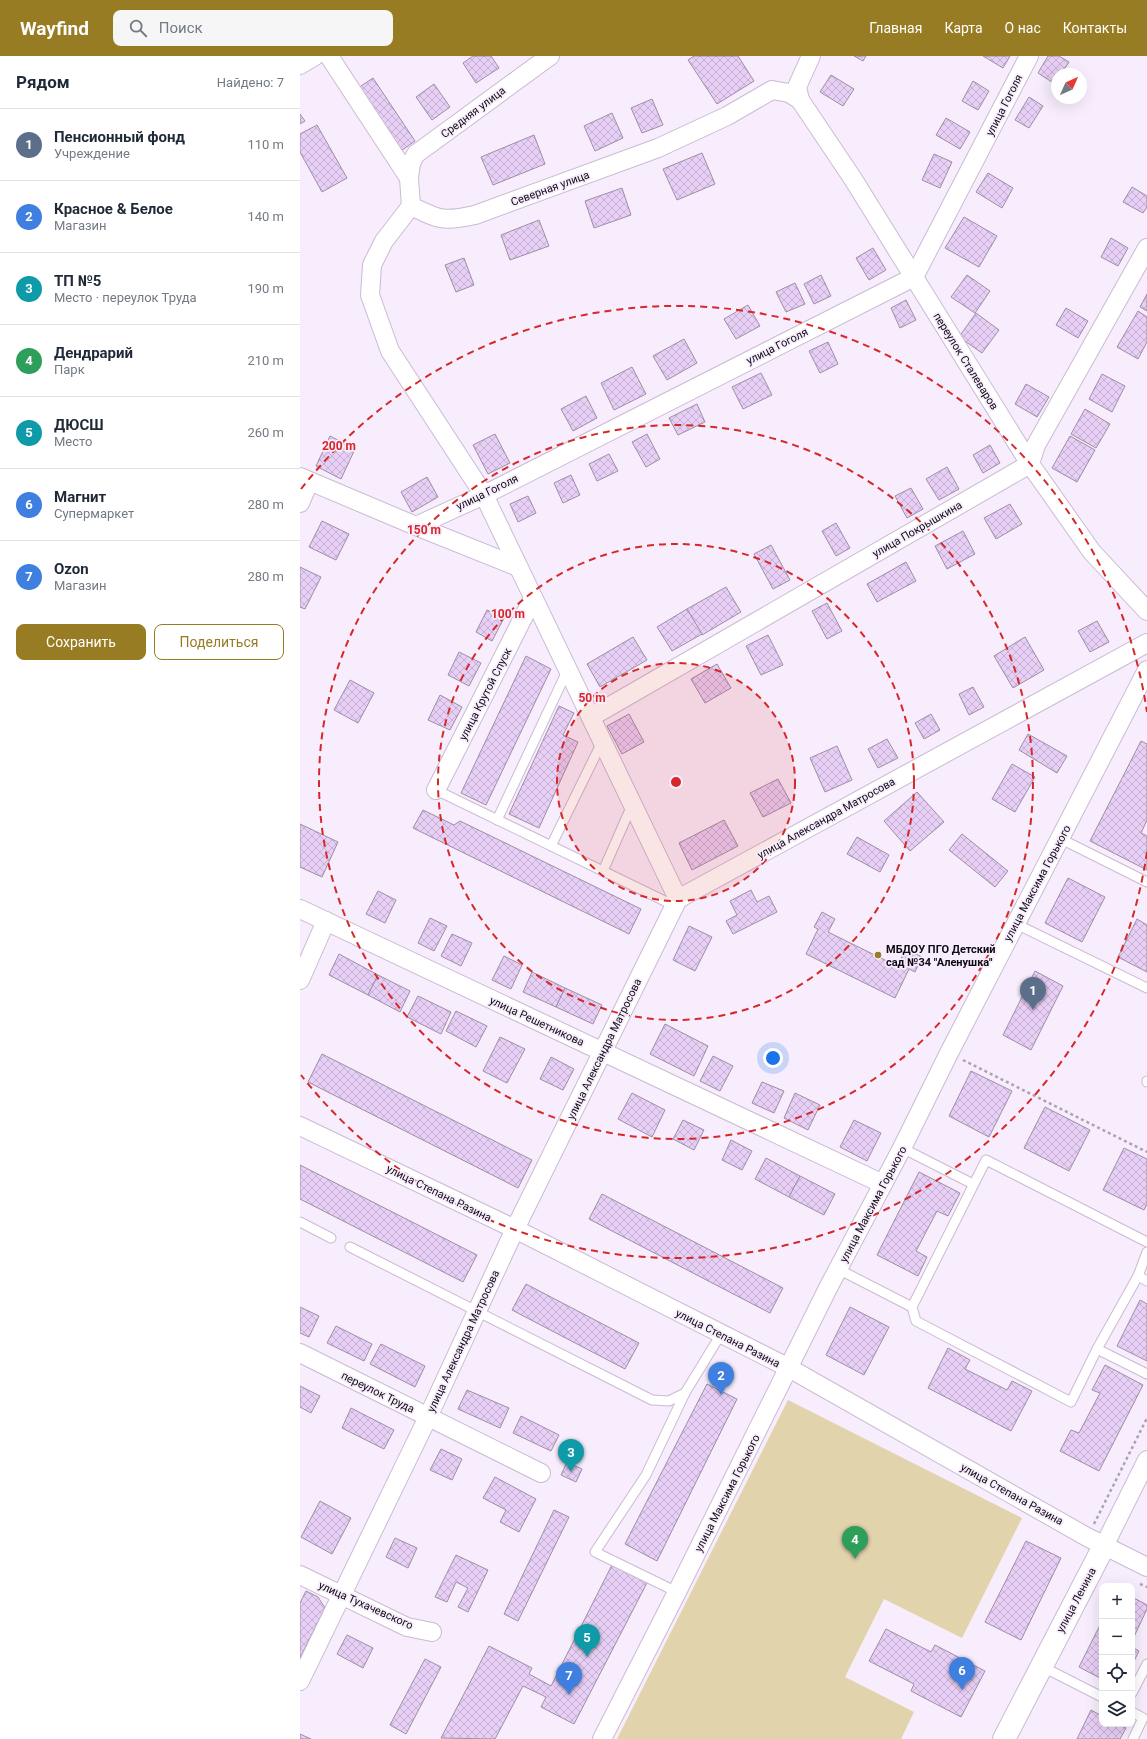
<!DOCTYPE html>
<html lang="ru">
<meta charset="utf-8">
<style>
body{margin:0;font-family:Roboto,sans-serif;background:#f6f6f7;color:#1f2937}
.controls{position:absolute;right:12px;bottom:12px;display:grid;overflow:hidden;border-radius:8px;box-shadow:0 4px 16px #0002}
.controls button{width:36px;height:36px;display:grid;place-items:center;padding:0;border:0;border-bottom:1px solid #e0e1e3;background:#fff;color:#1f2937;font:20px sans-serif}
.compass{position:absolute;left:751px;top:12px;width:36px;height:36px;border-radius:50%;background:#fff;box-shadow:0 4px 16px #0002;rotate:45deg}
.you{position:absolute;left:473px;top:1002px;width:14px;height:14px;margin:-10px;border:3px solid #fff;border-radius:50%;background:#1a73e8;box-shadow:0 0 0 6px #1a73e833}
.badge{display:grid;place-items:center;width:26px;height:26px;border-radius:50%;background:#987c24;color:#fff;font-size:13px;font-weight:700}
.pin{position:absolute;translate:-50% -33px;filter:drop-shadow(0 1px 2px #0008)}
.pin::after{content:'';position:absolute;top:21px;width:14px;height:12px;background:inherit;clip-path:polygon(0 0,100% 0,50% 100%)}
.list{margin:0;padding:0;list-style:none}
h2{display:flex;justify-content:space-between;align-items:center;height:52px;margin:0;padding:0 16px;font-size:17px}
h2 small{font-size:13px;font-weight:400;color:#747a83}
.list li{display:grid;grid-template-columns:26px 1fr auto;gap:12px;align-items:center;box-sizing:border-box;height:72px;padding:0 16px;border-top:1px solid #e0e1e3}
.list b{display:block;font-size:15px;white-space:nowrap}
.list p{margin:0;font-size:13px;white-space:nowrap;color:#747a83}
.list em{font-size:13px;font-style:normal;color:#747a83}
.actions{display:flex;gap:8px;padding:12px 16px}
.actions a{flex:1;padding:9px 0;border:1px solid #987c24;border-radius:8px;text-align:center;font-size:14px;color:#987c24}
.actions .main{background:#987c24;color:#fff}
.icon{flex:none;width:22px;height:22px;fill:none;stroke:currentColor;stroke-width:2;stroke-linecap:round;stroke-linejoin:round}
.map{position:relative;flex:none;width:847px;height:1683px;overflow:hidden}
header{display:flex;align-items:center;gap:24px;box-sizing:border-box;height:56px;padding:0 20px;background:#987c24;color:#fff}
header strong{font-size:19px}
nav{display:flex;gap:22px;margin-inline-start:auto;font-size:14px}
.search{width:280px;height:36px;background:#f6f6f7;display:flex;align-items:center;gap:10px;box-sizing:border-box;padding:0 14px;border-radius:8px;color:#747a83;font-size:15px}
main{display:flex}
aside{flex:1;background:#fff}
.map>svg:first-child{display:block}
.green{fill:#e1d3ac}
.building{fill:url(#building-cross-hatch);stroke:#9d8ea5}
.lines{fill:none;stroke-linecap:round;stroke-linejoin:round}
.service-casing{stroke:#cbbad3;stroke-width:11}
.minor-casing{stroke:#cbbad3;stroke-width:20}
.tertiary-casing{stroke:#cbbad3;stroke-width:24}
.path{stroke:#aca3b0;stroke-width:2.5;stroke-dasharray:3 3;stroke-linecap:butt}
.service{stroke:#fff;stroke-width:9}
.minor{stroke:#fff;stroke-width:18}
.tertiary{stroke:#fff;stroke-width:22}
.ring{fill:none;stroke:#d62828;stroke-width:2;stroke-dasharray:7 5}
.poi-dot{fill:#987c24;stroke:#f7edfc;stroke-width:1.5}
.labels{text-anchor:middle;stroke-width:3.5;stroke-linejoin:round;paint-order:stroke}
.street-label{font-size:11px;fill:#100a12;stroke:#f7edfc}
.poi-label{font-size:11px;font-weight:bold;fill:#100a12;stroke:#f7edfc;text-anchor:start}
.centre{fill:#d62828;stroke:#f7edfc;stroke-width:2}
.ring-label{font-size:12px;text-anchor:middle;font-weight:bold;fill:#d62828;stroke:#f7edfc;stroke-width:3.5;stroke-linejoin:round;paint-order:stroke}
</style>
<header>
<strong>Wayfind</strong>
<div class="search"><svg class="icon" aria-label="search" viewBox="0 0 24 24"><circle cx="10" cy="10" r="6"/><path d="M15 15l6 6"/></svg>Поиск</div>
<nav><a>Главная</a><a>Карта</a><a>О нас</a><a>Контакты</a></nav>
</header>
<main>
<aside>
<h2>Рядом<small>Найдено: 7</small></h2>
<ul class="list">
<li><span class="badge" style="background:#5c6f8a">1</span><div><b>Пенсионный фонд</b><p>Учреждение</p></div><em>110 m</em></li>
<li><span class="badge" style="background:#3f7fe0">2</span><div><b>Красное &amp; Белое</b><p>Магазин</p></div><em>140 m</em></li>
<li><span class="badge" style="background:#0f9aa8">3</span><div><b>ТП №5</b><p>Место · переулок Труда</p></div><em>190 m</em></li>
<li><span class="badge" style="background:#2e9e5b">4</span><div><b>Дендрарий</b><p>Парк</p></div><em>210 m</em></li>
<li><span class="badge" style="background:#0f9aa8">5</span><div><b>ДЮСШ</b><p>Место</p></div><em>260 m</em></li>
<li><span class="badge" style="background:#3f7fe0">6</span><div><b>Магнит</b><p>Супермаркет</p></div><em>280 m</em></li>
<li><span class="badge" style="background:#3f7fe0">7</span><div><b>Ozon</b><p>Магазин</p></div><em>280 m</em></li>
</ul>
<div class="actions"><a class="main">Сохранить</a><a>Поделиться</a></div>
</aside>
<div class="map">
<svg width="847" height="1683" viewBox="0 0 847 1683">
<defs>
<pattern id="building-cross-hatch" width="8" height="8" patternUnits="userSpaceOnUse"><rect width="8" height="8" fill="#e8cff5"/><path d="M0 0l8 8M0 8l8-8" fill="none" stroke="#c6b0d1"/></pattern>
</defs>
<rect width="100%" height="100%" fill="#f7edfc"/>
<polygon class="green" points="488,1344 722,1462 662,1582 584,1543 545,1621 614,1656 601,1683 317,1683"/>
<g class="building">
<polygon points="173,0 191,0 199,12 176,27 163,7"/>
<polygon points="394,0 438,0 454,25 417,48 388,4"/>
<polygon points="554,0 566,0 563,5"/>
<polygon points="683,0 710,0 703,12"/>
<polygon points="748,0 759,0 769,6 761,18 757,18 755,28 738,17"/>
<polygon points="531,19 554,33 543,50 520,36"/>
<polygon points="73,22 115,85 98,97 55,34"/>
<polygon points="673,25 689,35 678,54 662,45"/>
<polygon points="134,28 150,51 132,64 116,41"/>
<polygon points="729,41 743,50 729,72 715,64"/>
<polygon points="352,43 363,69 342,77 331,52"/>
<polygon points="312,57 323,82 295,95 284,70"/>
<polygon points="0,58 5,65 0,68"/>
<polygon points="646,62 670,76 660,93 636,79"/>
<polygon points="17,69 47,122 22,136 0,96 0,78"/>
<polygon points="234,79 245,108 193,129 181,101"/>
<polygon points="402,97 415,128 377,144 363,113"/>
<polygon points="634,98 652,106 640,132 622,124"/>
<polygon points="688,117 713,132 702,152 676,136"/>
<polygon points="832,131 847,140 847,151 843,157 823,146"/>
<polygon points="322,132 331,159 294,172 285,145"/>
<polygon points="664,161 697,180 679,211 645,192"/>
<polygon points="239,164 249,190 210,204 201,179"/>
<polygon points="811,182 828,192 818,210 801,201"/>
<polygon points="573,192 586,214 569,224 556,202"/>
<polygon points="164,202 174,229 156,236 145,209"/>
<polygon points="521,219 531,240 514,248 504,228"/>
<polygon points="667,219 690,235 675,257 651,241"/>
<polygon points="495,227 505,248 486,256 476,236"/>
<polygon points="847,238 847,255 840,251"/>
<polygon points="606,244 616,264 600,272 591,252"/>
<polygon points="448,249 460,270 436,283 424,263"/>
<polygon points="766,252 788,265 778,282 756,269"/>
<polygon points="838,255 847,261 847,286 838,303 817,291"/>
<polygon points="676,257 699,274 682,297 659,281"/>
<polygon points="384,283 397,307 367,324 353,300"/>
<polygon points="528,286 538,308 520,317 509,295"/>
<polygon points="332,311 346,338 314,354 301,327"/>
<polygon points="461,317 472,339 443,353 432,331"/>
<polygon points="802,318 825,330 812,356 789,343"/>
<polygon points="726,328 749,341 737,361 715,348"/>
<polygon points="286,340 297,362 273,375 261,353"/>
<polygon points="397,348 405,366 378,379 369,362"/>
<polygon points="785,353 810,368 796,392 771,378"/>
<polygon points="195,378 210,407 188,418 173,389"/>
<polygon points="347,378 360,403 346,411 332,386"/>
<polygon points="30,380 55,393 41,423 16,410"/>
<polygon points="770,380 795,394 777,426 752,412"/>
<polygon points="690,389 700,407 683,417 673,399"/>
<polygon points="309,398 318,415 297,425 289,408"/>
<polygon points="647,411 659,433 639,444 626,423"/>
<polygon points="271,419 280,439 263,447 254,427"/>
<polygon points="127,421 138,441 112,456 101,436"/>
<polygon points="611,432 623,453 607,462 595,440"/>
<polygon points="228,440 236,457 218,466 210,448"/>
<polygon points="710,448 722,468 696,483 684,462"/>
<polygon points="22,465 49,478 36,504 9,491"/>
<polygon points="536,467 550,492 536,500 522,475"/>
<polygon points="663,475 675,498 647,513 635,490"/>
<polygon points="471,489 490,524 473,533 454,498"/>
<polygon points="606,506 616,525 577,546 567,528"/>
<polygon points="0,511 21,521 5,553 0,551"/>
<polygon points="426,531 441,556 402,579 387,553"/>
<polygon points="527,547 542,575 527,583 512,555"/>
<polygon points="387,553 402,578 372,595 357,571"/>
<polygon points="187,554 204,562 192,585 176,576"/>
<polygon points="797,565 809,586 790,596 778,575"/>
<polygon points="468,579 483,609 461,619 446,590"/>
<polygon points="333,581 347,604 300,631 287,608"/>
<polygon points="725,581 744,614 713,632 694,600"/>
<polygon points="159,596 181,607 169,630 148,619"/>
<polygon points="226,600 251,613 186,749 161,737"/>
<polygon points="417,608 431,632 405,647 391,623"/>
<polygon points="50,624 74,637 58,667 34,654"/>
<polygon points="673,631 684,651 669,659 659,638"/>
<polygon points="140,639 162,651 150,674 128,664"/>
<polygon points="259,650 274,657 263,679 278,686 239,772 209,758"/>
<polygon points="329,658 344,686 322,698 307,670"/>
<polygon points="631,658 640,674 624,683 615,667"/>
<polygon points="728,678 767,700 757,717 719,694"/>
<polygon points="587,683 598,702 578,712 568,693"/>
<polygon points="841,685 847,688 847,764 841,777 847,780 847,814 790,785"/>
<polygon points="537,690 552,724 525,736 510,702"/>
<polygon points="712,708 735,721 715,756 692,743"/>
<polygon points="478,723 491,747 463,761 450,737"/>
<polygon points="617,736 644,766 610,795 584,765"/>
<polygon points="123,754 154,769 160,765 341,853 329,878 113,772"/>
<polygon points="424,764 438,790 392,814 379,787"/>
<polygon points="0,768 38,786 22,821 0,811"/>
<polygon points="662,778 708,815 695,831 649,794"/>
<polygon points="557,781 589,799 580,816 547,798"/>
<polygon points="768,822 805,841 782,886 745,867"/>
<polygon points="451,834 457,846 469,840 477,856 433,878 426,865 437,859 430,845"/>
<polygon points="78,835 96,844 85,867 66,858"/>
<polygon points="522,856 535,863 528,876 597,910 606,893 622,901 615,916 609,913 595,942 506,898 518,873 514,871"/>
<polygon points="130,862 147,870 134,895 118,887"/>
<polygon points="837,863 847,869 847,916 818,901"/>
<polygon points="389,870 412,881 395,915 373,904"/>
<polygon points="152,878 172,887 161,910 141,900"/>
<polygon points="39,898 78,919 68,939 29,919"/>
<polygon points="204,900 222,909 211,933 192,924"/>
<polygon points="735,915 763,930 731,994 703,979"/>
<polygon points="232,916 265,932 256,951 223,936"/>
<polygon points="78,919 110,935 100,956 68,939"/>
<polygon points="265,932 302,949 293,968 256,951"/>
<polygon points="118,940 151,956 141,978 107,961"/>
<polygon points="156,955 187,970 176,991 146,975"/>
<polygon points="365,968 408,990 394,1020 350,998"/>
<polygon points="200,981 225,993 207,1027 183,1015"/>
<polygon points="22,998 232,1104 218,1132 8,1026"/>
<polygon points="413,1000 433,1010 420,1035 400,1025"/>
<polygon points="251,1001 274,1013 263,1034 240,1023"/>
<polygon points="671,1015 712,1035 689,1081 649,1060"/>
<polygon points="462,1026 484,1035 474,1057 452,1047"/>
<polygon points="332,1037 365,1054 352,1081 318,1063"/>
<polygon points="495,1037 520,1049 508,1074 484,1062"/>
<polygon points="745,1051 790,1074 769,1115 724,1092"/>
<polygon points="383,1064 404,1074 394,1094 373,1083"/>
<polygon points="554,1064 581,1077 567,1105 540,1091"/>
<polygon points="431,1084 452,1095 442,1114 422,1104"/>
<polygon points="824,1092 847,1103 847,1148 844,1154 803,1134"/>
<polygon points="466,1102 500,1120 489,1141 455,1123"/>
<polygon points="0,1109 177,1199 163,1226 0,1143"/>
<polygon points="619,1116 660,1137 648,1160 637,1155 616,1195 627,1201 618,1220 577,1199"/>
<polygon points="500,1120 535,1138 524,1159 489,1141"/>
<polygon points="302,1138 483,1232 470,1257 289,1163"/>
<polygon points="226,1228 339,1287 325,1313 212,1254"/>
<polygon points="840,1244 847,1248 847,1305 817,1290"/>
<polygon points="0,1251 19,1260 9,1281 0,1277"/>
<polygon points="550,1251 589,1271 564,1319 526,1299"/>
<polygon points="36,1270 72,1288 64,1305 27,1287"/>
<polygon points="81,1288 125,1310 115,1331 70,1308"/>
<polygon points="648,1292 670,1304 665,1313 707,1334 712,1325 732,1335 711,1375 628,1332"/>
<polygon points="805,1309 843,1329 799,1415 760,1395 771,1374 779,1377 800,1337 792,1334"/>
<polygon points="407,1328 437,1343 357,1505 325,1488"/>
<polygon points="0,1330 20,1340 11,1357 0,1351"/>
<polygon points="167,1334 209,1352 200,1372 158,1353"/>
<polygon points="51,1352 94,1374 84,1393 42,1372"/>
<polygon points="221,1360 259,1379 251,1395 213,1377"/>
<polygon points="141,1393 162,1403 152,1424 130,1414"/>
<polygon points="267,1406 282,1413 276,1426 261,1419"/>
<polygon points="195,1421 236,1443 219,1476 200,1466 206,1454 183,1442"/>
<polygon points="20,1445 51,1462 32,1498 1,1481"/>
<polygon points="254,1454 269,1461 218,1565 204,1558"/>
<polygon points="95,1482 117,1492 108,1512 86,1501"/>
<polygon points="726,1485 761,1502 721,1584 685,1566"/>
<polygon points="156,1499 188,1514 168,1556 158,1551 168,1532 156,1526 147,1546 135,1541"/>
<polygon points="315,1503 350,1521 274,1668 241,1651 246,1641 223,1630 195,1683 141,1682 189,1590 232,1612 229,1618 251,1630"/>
<polygon points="6,1535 18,1541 25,1552 0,1602 0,1547"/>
<polygon points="832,1541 847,1549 847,1553 832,1585"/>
<polygon points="802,1565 802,1623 779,1611"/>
<polygon points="586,1573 631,1596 635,1589 685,1615 661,1661 611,1635 614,1628 569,1605"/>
<polygon points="47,1579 73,1592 63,1612 37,1598"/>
<polygon points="832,1591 839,1595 832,1609"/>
<polygon points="125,1603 141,1611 106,1678 90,1669"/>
<polygon points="791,1654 802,1660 802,1668 818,1668 826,1672 820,1683 777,1683"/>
<polygon points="0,1678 11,1683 0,1683"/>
</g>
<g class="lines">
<defs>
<g id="service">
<polyline points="136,734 375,850"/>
<polyline points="197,764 268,613"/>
<polyline points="761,783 847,826"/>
<polyline points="251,790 302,686"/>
<polyline points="303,815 332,749"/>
<polyline points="716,868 847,932"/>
<polyline points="847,1025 847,1026"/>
<polyline points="602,1092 673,1128"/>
<polyline points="0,1166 31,1182"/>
<polyline points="847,1186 686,1104 612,1251 616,1265 771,1346 797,1293 838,1220 847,1196"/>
<polyline points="50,1191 352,1344 369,1345 385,1337"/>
<polyline points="538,1213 612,1251"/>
<polyline points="838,1220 847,1225"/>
<polyline points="797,1293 847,1318"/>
<polyline points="377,1536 295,1496 346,1419 385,1337 421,1278"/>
<polyline points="741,1610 802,1641"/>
<polyline points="832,1637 847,1608"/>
<polyline points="832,1656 843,1662 833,1683"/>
</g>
<g id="minor">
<path d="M29,0L109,122L111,150C140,164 143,166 175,159L358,92L427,60L472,34L489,37L500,44L497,31L511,0"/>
<polyline points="0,9 15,0"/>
<polyline points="500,44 553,123 730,408 792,496 847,555"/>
<polyline points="109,122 111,107 116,98 250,0"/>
<polyline points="111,150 84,185 72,209 70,239 90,295 184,439 378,843"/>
<polyline points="0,421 116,470 218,511"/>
<polyline points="0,447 9,426"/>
<polyline points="116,470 184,439 614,221 729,0"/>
<polyline points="291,661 730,408 736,389 847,192"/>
<polyline points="136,734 233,542"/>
<polyline points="0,853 583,1128"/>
<polyline points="0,924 26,865"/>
<polyline points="0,1070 215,1173 489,1312 787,1481 847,1511"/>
<polyline points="0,1297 241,1417"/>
<polyline points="804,1490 847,1404"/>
<polyline points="0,1519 107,1571 132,1576"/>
<polyline points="0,1625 128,1361 215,1173 378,843 847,587"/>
<polyline points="302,1683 377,1536 528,1232 602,1092 649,997 847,614"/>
</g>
<polyline id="tertiary" points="704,1683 804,1490"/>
</defs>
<use href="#service" class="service-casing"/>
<use href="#minor" class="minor-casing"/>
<use href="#tertiary" class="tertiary-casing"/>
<g class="path">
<polyline points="663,1004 847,1096"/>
<polyline points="794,1468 847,1362"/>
<polyline points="840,1528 847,1531"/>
</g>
<use href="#service" class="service"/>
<use href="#minor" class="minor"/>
<use href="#tertiary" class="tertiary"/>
</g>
<circle cx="376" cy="726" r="119" fill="#d62828" fill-opacity=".12"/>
<g class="ring">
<circle cx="376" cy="726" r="119"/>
<circle cx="376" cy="726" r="238"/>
<circle cx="376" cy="726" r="357"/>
<path d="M847 796A476 476 0 0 1 1 1019M1 433A476 476 0 0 1 847 656"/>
</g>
<circle class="poi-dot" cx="578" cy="899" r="4"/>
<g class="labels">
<g class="street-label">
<text transform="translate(704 49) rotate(-63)" y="4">улица Гоголя</text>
<text transform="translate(173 56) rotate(-37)" y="4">Средняя улица</text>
<text transform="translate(250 132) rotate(-20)" y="4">Северная улица</text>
<text transform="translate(477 290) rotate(-27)" y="4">улица Гоголя</text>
<text transform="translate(666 305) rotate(58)" y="4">переулок Сталеваров</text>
<text transform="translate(187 436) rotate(-26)" y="4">улица Гоголя</text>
<text transform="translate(617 473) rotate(-30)" y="4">улица Покрышкина</text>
<text transform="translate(185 638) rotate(-63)" y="4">улица Крутой Спуск</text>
<text transform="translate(526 762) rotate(-29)" y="4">улица Александра Матросова</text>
<text transform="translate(737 827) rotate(-62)" y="4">улица Максима Горького</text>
<text transform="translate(237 965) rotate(25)" y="4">улица Решетникова</text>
<text transform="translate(304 993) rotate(-64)" y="4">улица Александра Матросова</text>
<text transform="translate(139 1137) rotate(26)" y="4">улица Степана Разина</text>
<text transform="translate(573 1148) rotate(-62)" y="4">улица Максима Горького</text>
<text transform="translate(428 1282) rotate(27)" y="4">улица Степана Разина</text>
<text transform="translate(163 1285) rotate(-65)" y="4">улица Александра Матросова</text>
<text transform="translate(78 1336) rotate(26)" y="4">переулок Труда</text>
<text transform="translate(427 1437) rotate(-63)" y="4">улица Максима Горького</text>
<text transform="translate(712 1438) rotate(29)" y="4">улица Степана Разина</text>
<text transform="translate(776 1544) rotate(-62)" y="4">улица Ленина</text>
<text transform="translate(66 1549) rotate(24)" y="4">улица Тухачевского</text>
</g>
<g class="poi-label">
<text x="586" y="897">МБДОУ ПГО Детский<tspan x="586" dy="13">сад №34 "Аленушка"</tspan></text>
</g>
</g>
<circle cx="376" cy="726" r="6" class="centre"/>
<g class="ring-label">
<text x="39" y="394">200 m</text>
<text x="124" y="478">150 m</text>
<text x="208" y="562">100 m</text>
<text x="292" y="646">50 m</text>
</g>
</svg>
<div class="controls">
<button>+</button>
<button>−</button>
<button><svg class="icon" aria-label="locate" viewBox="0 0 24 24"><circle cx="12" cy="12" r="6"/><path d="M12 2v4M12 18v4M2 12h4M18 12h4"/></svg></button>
<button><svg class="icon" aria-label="layers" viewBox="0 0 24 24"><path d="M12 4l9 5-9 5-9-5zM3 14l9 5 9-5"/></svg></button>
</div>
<svg class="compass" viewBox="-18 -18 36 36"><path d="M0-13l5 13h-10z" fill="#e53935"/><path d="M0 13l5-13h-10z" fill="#747a83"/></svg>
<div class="you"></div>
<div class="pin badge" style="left:733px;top:954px;background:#5c6f8a">1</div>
<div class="pin badge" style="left:421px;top:1339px;background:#3f7fe0">2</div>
<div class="pin badge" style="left:271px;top:1416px;background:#0f9aa8">3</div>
<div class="pin badge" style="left:555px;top:1503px;background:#2e9e5b">4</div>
<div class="pin badge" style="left:287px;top:1601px;background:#0f9aa8">5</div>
<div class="pin badge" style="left:662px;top:1634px;background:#3f7fe0">6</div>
<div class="pin badge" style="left:269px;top:1639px;background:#3f7fe0">7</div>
</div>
</main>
